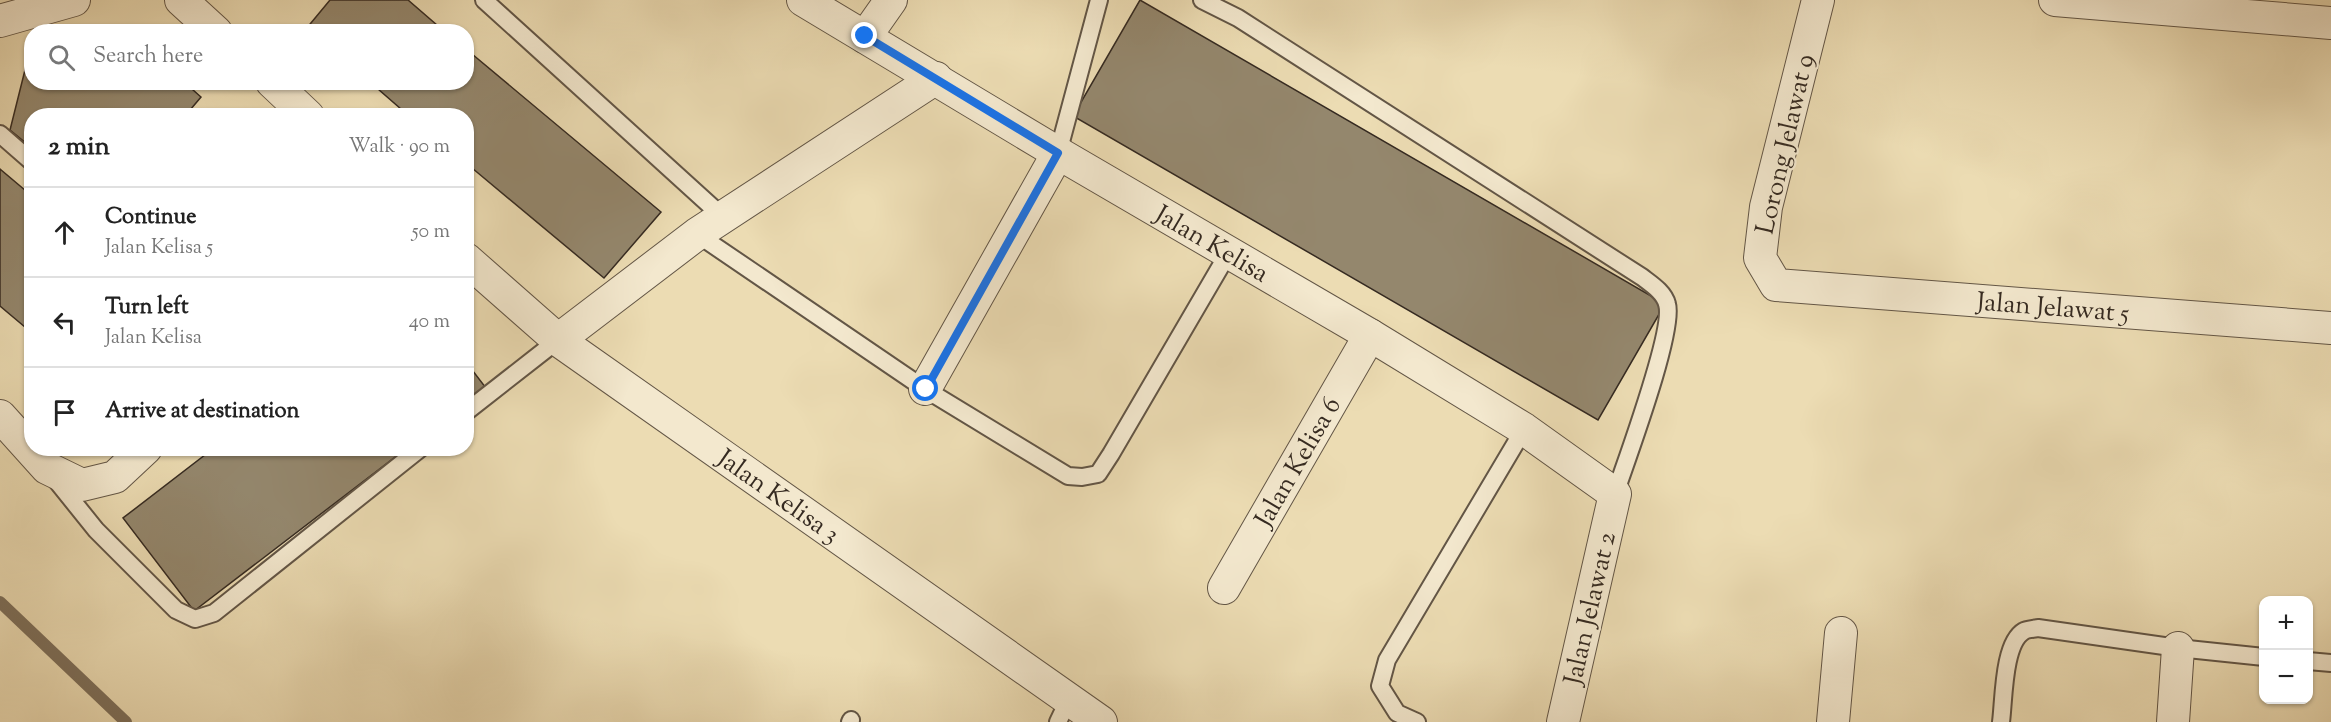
<!DOCTYPE html>
<meta charset="utf-8">
<style>
body{margin:0;font-family:"Sorts Mill Goudy",serif;background:#f2f2f2;color:#222}
.controls{position:absolute;right:18px;bottom:18px;display:grid;overflow:hidden;border-radius:12px;box-shadow:0 2px 4px #0004}
.controls button{width:54px;height:54px;display:grid;place-items:center;padding:0;border:0;border-bottom:2px solid #e0e0e0;background:#fff;color:#222;font:30px sans-serif}
.stop{position:absolute;width:18px;height:18px;margin:-14px;border:4px solid #1a73e8;border-radius:50%;background:#fff}
.stop.end{background:#1a73e8;border-color:#fff;box-shadow:0 2px 6px #0008}
.list{margin:0;padding:0;list-style:none}
h2{display:flex;justify-content:space-between;align-items:center;height:78px;margin:0;padding:0 24px;font-size:26px}
h2 small{font-size:20px;font-weight:400;color:#767676}
.list li{display:grid;grid-template-columns:39px 1fr auto;gap:18px;align-items:center;box-sizing:border-box;height:90px;padding:0 24px;border-top:2px solid #e0e0e0}
.list b{display:block;font-size:22px;white-space:nowrap}
.list p{margin:0;font-size:20px;white-space:nowrap;color:#767676}
.list em{font-size:20px;font-style:normal;color:#767676}
.icon{flex:none;width:33px;height:33px;fill:none;stroke:currentColor;stroke-width:2;stroke-linecap:round;stroke-linejoin:round}
.map{position:relative;flex:none;width:2331px;height:722px;overflow:hidden}
.search{position:absolute;background:#fff;box-shadow:0 2px 4px #0004;left:24px;top:24px;width:450px;height:66px;display:flex;align-items:center;gap:15px;box-sizing:border-box;padding:0 21px;border-radius:24px;color:#767676;font-size:22px}
.panel{position:absolute;background:#fff;box-shadow:0 2px 4px #0004;left:24px;top:108px;width:450px;height:348px;border-radius:24px}
.map>svg:first-child{display:block}
.lines{fill:none;stroke-linecap:round;stroke-linejoin:round}
.stream{stroke:#7e705b;stroke-width:12}
.building{fill:#94876d;stroke:#352a21;stroke-width:1.5}
.lane-casing{stroke:#635646;stroke-width:20}
.street-casing{stroke:#635646;stroke-width:34}
.lane{stroke:#f3e8ce;stroke-width:16}
.street{stroke:#f3e8ce;stroke-width:32}
.route{stroke:#1a73e8;stroke-width:8}
.labels{text-anchor:middle;stroke-width:4.5;stroke-linejoin:round;paint-order:stroke}
.street-label{font-size:26px;fill:#352a21;stroke:#f3e8ce}
</style>
<div class="map">
<svg width="2331" height="722" viewBox="0 0 2331 722">
<rect width="100%" height="100%" fill="#ecdcb3"/>
<filter id="stains"><feTurbulence type="fractalNoise" baseFrequency=".00333" numOctaves="4"/><feColorMatrix values="0 0 0 0 .2 0 0 0 0 .09 0 0 0 0 .02 0 0 0 .5 -.17"/></filter>
<radialGradient id="worn" r=".72"><stop offset=".6" stop-color="#630" stop-opacity="0"/><stop offset="1" stop-color="#630" stop-opacity=".3"/></radialGradient>
<g class="lines">
<polyline class="stream" points="0,602 126,722"/>
</g>
<g class="building">
<polygon points="330,0 408,0 445,32 309,32 306,29"/>
<polygon points="1140,0 1665,304 1598,420 1073,116"/>
<polygon points="466,49 661,212 604,278 466,163 466,116 409,116 370,82 466,82"/>
<polygon points="32,65 32,82 184,82 201,97 185,116 32,116 32,148 10,130 26,66"/>
<polygon points="0,169 32,196 32,333 0,306"/>
<polygon points="466,362 486,388 466,403"/>
<polygon points="214,448 407,448 194,611 123,518"/>
</g>
<g class="lines">
<defs>
<g id="lane">
<polyline points="484,0 723,217"/>
<path d="M1202,0L1238,18L1642,277C1651,284 1664,292 1667,304C1675,330 1626,461 1615,494"/>
<polyline points="0,134 32,162"/>
<polyline points="1058,153 1099,0"/>
<polyline points="697,234 925,389 1068,476 1082,477 1098,474 1111,454 1229,252"/>
<polyline points="466,412 558,340"/>
<polyline points="55,479 96,530 176,610 195,619 214,613 421,448"/>
<polyline points="2308,661 2331,663"/>
<polyline points="850,722 851,720"/>
<polyline points="1058,722 1069,699"/>
<polyline points="1417,722 1397,713 1380,686 1387,660 1524,429"/>
<path d="M2001,722C2004,700 2003,643 2024,631C2027,629 2034,629 2038,628L2178,648L2264,657"/>
</g>
<g id="street">
<polyline points="181,0 216,32"/>
<path id="s1" d="M803,0L1058,153L1370,335L1524,429L1615,494L1563,722"/>
<path id="s2" d="M1818,0L1766,207L1760,258L1776,285L2331,328"/>
<polyline points="2055,0 2331,23"/>
<polyline points="0,21 74,0"/>
<polyline points="865,37 891,0"/>
<polyline points="272,82 308,116"/>
<path id="s3" d="M466,259L558,340L1101,722"/>
<polyline points="558,340 697,234 936,78"/>
<polyline points="925,389 1058,153"/>
<polyline points="0,416 47,468 82,485 115,477 146,448"/>
<path id="s4" d="M1224,588L1370,335"/>
<polyline points="1833,722 1841,633"/>
<polyline points="2173,722 2178,648"/>
</g>
</defs>
<use href="#lane" class="lane-casing"/>
<use href="#street" class="street-casing"/>
<use href="#lane" class="lane"/>
<use href="#street" class="street"/>
</g>
<g class="lines">
<polyline class="route" points="865,36 1058,153 926,389"/>
</g>
<g class="labels">
<g class="street-label">
<text transform="translate(1784 144) rotate(-77)" y="9">Lorong Jelawat 9</text>
<text dy="9" stroke="none"><textPath href="#s1" startOffset="476">Jalan Kelisa</textPath></text>
<text dy="9" stroke="none"><textPath href="#s2" startOffset="574">Jalan Jelawat 5</textPath></text>
<text dy="9" stroke="none"><textPath href="#s4" startOffset="146">Jalan Kelisa 6</textPath></text>
<text dy="9" stroke="none"><textPath href="#s3" startOffset="393">Jalan Kelisa 3</textPath></text>
<text transform="translate(1589 608) rotate(-77)" y="9">Jalan Jelawat 2</text>
</g>
</g>
<rect width="100%" height="100%" filter="url(#stains)"/>
<rect width="100%" height="100%" fill="url(#worn)"/>
</svg>
<div class="controls">
<button>+</button>
<button>−</button>
</div>
<div class="stop" style="left:926px;top:389px"></div>
<div class="stop end" style="left:865px;top:36px"></div>
<div class="search"><svg class="icon" aria-label="search" viewBox="0 0 24 24"><circle cx="10" cy="10" r="6"/><path d="M15 15l6 6"/></svg>Search here</div>
<section class="panel">
<h2>2 min<small>Walk · 90 m</small></h2>
<ul class="list">
<li><svg class="icon" aria-label="ahead" viewBox="0 0 24 24"><path d="M12 20V5M6 11l6-6 6 6"/></svg><div><b>Continue</b><p>Jalan Kelisa 5</p></div><em>50 m</em></li>
<li><svg class="icon" aria-label="left" viewBox="0 0 24 24"><path d="M17 20v-9H6M10 6l-5 5 5 5"/></svg><div><b>Turn left</b><p>Jalan Kelisa</p></div><em>40 m</em></li>
<li><svg class="icon" aria-label="arrive" viewBox="0 0 24 24"><path d="M6 21V4h12l-3 4 3 4H6"/></svg><div><b>Arrive at destination</b></div></li>
</ul>
</section>
</div>
